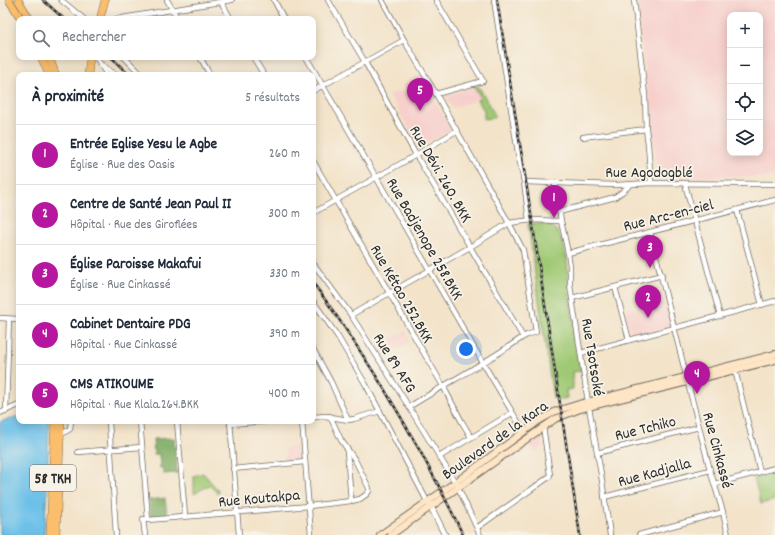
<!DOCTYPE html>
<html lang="fr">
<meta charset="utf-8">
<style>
body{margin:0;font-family:Dekko,sans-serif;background:#f2f2f3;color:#1f2937}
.controls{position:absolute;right:12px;top:12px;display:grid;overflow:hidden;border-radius:8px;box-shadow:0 2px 10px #0003}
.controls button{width:36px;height:36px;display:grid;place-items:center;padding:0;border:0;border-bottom:1px solid #e0e1e3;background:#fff;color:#1f2937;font:20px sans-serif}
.you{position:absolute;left:466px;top:349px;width:14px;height:14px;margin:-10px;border:3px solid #fff;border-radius:50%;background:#1a73e8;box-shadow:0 0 0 6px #1a73e833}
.badge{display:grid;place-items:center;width:26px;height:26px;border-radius:50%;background:#b5179e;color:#fff;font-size:13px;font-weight:700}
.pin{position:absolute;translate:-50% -33px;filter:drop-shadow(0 1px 2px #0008)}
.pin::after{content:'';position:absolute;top:21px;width:14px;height:12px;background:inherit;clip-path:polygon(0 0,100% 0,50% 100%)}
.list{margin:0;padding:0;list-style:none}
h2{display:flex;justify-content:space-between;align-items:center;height:52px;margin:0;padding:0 16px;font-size:17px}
h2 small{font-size:13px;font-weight:400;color:#747a83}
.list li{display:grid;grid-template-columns:26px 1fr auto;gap:12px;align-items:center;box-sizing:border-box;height:60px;padding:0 16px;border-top:1px solid #e0e1e3}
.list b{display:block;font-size:15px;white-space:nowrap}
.list p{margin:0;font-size:13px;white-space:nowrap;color:#747a83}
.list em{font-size:13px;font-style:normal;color:#747a83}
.icon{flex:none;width:22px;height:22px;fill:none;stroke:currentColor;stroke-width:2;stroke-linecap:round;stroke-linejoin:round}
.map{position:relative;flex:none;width:775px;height:535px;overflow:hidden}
.search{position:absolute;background:#fff;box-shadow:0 2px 10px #0003;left:16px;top:16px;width:300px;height:44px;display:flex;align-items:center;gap:10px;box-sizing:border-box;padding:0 14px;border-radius:8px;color:#747a83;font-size:15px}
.panel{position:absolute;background:#fff;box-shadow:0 2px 10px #0003;left:16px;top:72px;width:300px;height:352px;border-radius:8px}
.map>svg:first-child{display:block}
.built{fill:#f7d0cc;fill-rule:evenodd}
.green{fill:#a0c975;stroke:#667a50}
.forest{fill:#80ad66;stroke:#566c48}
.water{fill:#6dc1e9;stroke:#4c768a}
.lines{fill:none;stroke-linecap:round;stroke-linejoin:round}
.stream{stroke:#6dc1e9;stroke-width:1}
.minor-casing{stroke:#716b62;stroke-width:6}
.tertiary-casing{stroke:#716b62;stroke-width:7}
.secondary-casing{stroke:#716b62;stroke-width:8}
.primary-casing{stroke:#716b62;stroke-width:8}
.trunk-casing{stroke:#716b62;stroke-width:8}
.minor{stroke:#fff;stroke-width:4.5}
.tertiary{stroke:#fff;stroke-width:5.5}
.secondary{stroke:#fde5c5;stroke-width:6}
.primary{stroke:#fabe6d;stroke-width:7}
.trunk{stroke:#fabe6d;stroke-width:7}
.rail-casing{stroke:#2b2b2b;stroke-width:2.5}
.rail{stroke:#f7f3e8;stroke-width:1;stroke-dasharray:3;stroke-linecap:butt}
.labels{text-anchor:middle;stroke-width:3.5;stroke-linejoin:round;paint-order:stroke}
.shield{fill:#f7f3e8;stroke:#686764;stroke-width:1}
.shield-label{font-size:15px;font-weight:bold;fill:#2b2b2b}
.street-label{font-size:16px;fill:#2b2b2b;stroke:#f7f3e8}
</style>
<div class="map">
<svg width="775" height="535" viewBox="0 0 775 535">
<rect width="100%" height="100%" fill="#f7f3e8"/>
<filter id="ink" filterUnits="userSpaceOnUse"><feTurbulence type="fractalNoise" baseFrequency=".025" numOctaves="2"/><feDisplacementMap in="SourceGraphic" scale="8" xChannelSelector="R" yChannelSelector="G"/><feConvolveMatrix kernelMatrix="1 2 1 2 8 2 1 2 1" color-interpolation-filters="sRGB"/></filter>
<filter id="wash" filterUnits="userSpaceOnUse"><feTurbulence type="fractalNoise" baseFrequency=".012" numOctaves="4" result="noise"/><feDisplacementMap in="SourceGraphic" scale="16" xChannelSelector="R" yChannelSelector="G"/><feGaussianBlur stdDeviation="0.9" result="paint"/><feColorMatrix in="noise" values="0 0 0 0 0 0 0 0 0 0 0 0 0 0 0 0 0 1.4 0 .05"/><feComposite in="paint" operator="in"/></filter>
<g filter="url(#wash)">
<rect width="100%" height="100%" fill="#f3e3c9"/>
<g class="built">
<path d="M636,0H775V177H660L658,174ZM730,15H760V153H730Z"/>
<polygon points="420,74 450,128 449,131 423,145 418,137 415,139 389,94 407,90 404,84"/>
<polygon points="474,87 482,98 452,108 445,96"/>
<polygon points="665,301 673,327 633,336 631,335 625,311"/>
<polygon points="406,331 410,342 396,349 391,338"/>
<polygon points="541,435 543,447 535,452 529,444"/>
<polygon points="297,447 297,459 285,460 285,448"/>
</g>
<g class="green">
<polygon points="474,86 477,86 479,87 496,117 484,119 484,110 477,100 481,98"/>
<path d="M535,223C543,224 552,224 557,231C569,248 568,278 570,297C573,322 577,346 581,371L572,372L573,381V389L566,390L567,398L558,400L553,398L528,224Z"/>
<polygon points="203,473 219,491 217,493 209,485 194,494 194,476"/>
<polygon points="775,473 775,500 761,504 754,478"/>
</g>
<g class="forest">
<polygon points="174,438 177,473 163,474 163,468 160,468 159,454 154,454 153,439"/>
<polygon points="165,498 167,515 151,517 149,500"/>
</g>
<polygon class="water" points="19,416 19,421 49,421 47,488 44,535 0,535 0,422"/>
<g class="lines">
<g class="stream">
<polyline points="545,430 558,422"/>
<polyline points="537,435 543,432"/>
</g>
</g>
</g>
<g filter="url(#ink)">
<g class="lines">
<defs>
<g id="minor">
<polyline points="61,0 84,19"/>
<polyline points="167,0 178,19"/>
<polyline points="274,0 284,19"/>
<polyline points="328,0 365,62 416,155 523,337"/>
<path d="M382,0L404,40L436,94L509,223L523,250L536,332L527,335L523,337C486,363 447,383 409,407"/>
<polyline points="494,0 518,153 524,182 529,220"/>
<polyline points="634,0 645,95 646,129 648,144 651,183"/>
<polyline points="221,2 231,19"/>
<polyline points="116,19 232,0"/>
<polyline points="96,57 107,75"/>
<polyline points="124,57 142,75"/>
<polyline points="200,57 210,75"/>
<polyline points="253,57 264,75"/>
<polyline points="306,57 376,177 483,363 524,432"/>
<polyline points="102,65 115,75"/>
<polyline points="313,91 404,40"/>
<polyline points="436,94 483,81 436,0"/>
<polyline points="583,137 646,129"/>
<polyline points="313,161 443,386 462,422 471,437"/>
<polyline points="524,182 616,185 651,183 775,184"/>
<polyline points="555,183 561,221 568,253 570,266 570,285 588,402 601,474 610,535"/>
<polyline points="685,184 720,316"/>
<polyline points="737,210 762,305"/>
<polyline points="559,212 615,197 622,192 630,185"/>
<polyline points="313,213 416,155 456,131"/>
<polyline points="650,232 699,427 710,470 723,512 728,535"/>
<polyline points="568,253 775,200"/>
<polyline points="313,263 351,315 409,407 458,487 480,535"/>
<polyline points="615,287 629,340"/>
<polyline points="572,298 662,275"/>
<polyline points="313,301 338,337 366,385 427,501"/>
<polyline points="351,315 470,247 509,223 532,220 561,221"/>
<polyline points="0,318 19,319"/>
<polyline points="313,349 331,382 348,420"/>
<polyline points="581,353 775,301"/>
<polyline points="735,370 760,472"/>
<polyline points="6,411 9,319"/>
<polyline points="0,413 19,405"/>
<polyline points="313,417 325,416 348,420 354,419 380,411"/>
<polyline points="109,421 116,535"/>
<polyline points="140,421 148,520 143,519 145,535"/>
<polyline points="177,421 185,516"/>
<polyline points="230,421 239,535"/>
<polyline points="302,421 311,535"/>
<polyline points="230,424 269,421"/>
<polyline points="60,435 70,429 71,421"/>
<polyline points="347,451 351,501"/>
<polyline points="78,452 142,447"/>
<polyline points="597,453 699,427"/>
<polyline points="439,457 512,413"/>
<polyline points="233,469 305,462"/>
<polyline points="714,484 775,468"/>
<polyline points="604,497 710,470"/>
<polyline points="148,520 309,506 351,501 360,499 367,494 369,491 369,488 355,460 341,440 330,416"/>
<polyline points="478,527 549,477 550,475 543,426"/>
<polyline points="639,535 723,512"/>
</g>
<polyline id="tertiary" points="429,503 445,535"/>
<g id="secondary">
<polyline points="380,535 464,476 537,422 556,411 579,404 775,354"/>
<polyline points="391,535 555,419 580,409 775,360"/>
</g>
<g id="primary">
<polyline points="100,19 105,0"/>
<polyline points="88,75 90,57"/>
</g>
<g id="trunk">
<polyline points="9,0 21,19"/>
<polyline points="18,0 30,19"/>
<polyline points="41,57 49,75"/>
<polyline points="49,57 56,75"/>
<polyline points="50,535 54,443 55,421"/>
<polyline points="56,535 61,421"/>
</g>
</defs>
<use href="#minor" class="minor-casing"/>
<use href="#tertiary" class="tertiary-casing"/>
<use href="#secondary" class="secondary-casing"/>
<use href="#primary" class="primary-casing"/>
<use href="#trunk" class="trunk-casing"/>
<use href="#minor" class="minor"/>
<use href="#tertiary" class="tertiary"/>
<use href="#secondary" class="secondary"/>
<use href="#primary" class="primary"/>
<use href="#trunk" class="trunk"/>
<defs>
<g id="rail">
<polyline points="43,0 64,19"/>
<polyline points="497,0 532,220 580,535"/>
<polyline points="111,57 129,75"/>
<path d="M313,283C338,316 361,352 383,387C412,435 439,484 463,535"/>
</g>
</defs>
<use href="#rail" class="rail-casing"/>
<use href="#rail" class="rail"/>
</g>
</g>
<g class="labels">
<rect class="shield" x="30" y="465" width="46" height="26" rx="3"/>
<g class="shield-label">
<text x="53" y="483">58 TKH</text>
</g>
<g class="street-label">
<text x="649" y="177">Rue Agodogblé</text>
<text transform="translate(442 173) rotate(60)" y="6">Rue Dévi. 260. BKK</text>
<text transform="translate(668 214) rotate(-14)" y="6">Rue Arc-en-ciel</text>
<text transform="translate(426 238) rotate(60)" y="6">Rue Badjenope 258.BKK</text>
<text transform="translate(403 293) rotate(60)" y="6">Rue Kétao 252.BKK</text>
<text transform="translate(594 357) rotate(81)" y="6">Rue Tsotsoké</text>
<text transform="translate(396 362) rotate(58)" y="6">Rue 89 AFG</text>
<text transform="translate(645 427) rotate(-14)" y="6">Rue Tchiko</text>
<text transform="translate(494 439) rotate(-35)" y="6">Boulevard de la Kara</text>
<text transform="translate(719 450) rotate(75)" y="6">Rue Cinkassé</text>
<text transform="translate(654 471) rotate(-15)" y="6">Rue Kadjalla</text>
<text transform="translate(259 497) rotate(-5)" y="6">Rue Koutakpa</text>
</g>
</g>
</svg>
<div class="controls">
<button>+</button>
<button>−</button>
<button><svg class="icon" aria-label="locate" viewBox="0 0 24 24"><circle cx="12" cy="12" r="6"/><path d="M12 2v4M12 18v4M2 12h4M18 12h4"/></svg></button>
<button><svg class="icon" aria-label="layers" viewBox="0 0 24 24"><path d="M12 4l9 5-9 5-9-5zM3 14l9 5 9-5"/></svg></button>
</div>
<div class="you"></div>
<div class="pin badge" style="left:554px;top:218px">1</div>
<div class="pin badge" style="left:648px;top:318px">2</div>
<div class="pin badge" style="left:650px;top:268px">3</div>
<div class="pin badge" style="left:697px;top:394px">4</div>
<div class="pin badge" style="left:420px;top:111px">5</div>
<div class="search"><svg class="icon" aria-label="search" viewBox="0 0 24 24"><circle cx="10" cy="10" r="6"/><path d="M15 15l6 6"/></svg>Rechercher</div>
<section class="panel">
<h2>À proximité<small>5 résultats</small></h2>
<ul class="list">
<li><span class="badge">1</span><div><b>Entrée Eglise Yesu le Agbe</b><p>Église · Rue des Oasis</p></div><em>260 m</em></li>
<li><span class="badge">2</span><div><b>Centre de Santé Jean Paul II</b><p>Hôpital · Rue des Giroflées</p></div><em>300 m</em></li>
<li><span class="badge">3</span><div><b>Église Paroisse Makafui</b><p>Église · Rue Cinkassé</p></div><em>330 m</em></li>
<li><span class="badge">4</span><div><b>Cabinet Dentaire PDG</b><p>Hôpital · Rue Cinkassé</p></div><em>390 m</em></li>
<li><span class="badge">5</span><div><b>CMS ATIKOUME</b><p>Hôpital · Rue Klala.264.BKK</p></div><em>400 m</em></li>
</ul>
</section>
</div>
